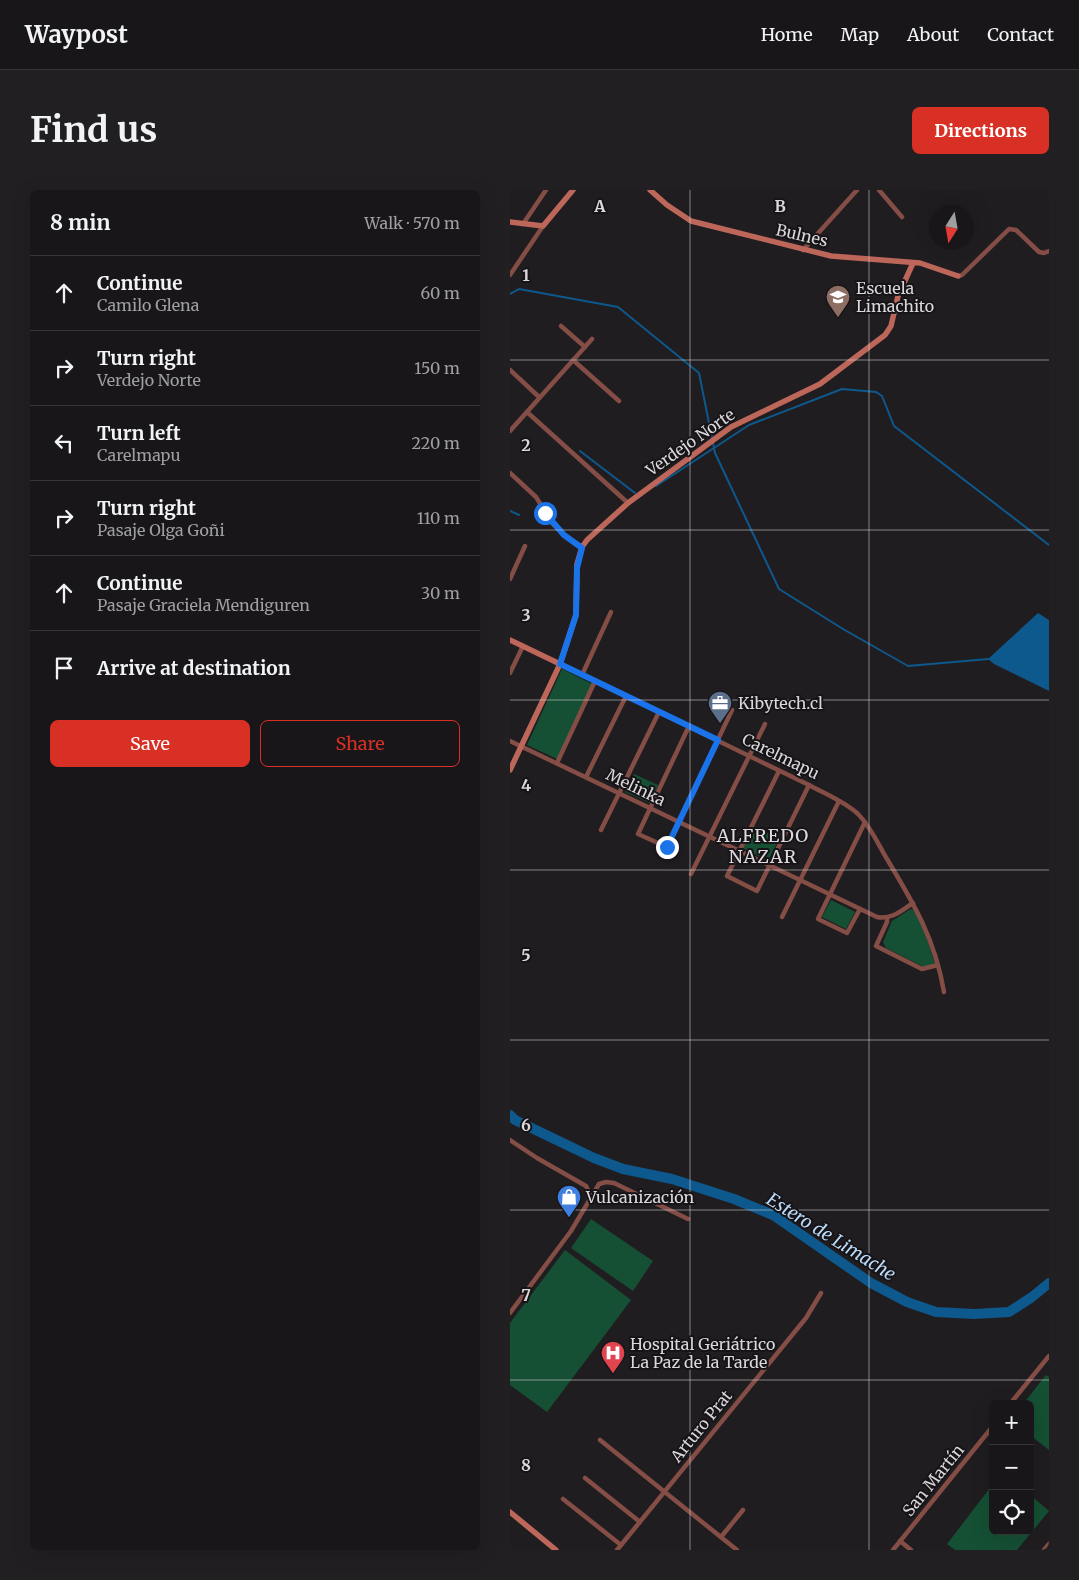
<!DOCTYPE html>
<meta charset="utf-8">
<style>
body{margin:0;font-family:Merriweather,serif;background:#211f21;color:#f1f3f6}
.controls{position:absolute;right:15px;bottom:15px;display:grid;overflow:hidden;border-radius:8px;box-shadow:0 5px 20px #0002}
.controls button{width:45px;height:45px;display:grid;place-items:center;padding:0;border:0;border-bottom:1px solid #363537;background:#181618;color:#f1f3f6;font:25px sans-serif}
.compass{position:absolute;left:419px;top:15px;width:45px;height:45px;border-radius:50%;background:#181618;box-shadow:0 5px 20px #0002;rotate:191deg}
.stop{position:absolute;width:15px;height:15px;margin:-11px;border:4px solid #1a73e8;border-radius:50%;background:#fff}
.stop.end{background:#1a73e8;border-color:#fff;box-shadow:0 1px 5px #0008}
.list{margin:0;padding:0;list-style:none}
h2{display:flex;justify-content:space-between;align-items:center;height:65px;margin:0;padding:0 20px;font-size:21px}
h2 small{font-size:16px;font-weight:400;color:#9f9fa2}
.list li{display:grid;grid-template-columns:32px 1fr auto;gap:15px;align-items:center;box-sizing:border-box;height:75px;padding:0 20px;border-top:1px solid #363537}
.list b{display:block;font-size:19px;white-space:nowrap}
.list p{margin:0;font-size:16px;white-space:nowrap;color:#9f9fa2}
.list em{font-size:16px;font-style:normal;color:#9f9fa2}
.actions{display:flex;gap:10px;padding:15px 20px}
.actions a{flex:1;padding:11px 0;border:1px solid #d93025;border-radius:8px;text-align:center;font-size:18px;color:#d93025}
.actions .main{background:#d93025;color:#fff}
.icon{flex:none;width:28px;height:28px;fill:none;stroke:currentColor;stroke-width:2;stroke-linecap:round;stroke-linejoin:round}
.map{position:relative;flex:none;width:539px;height:1360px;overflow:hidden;border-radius:8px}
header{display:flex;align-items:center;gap:30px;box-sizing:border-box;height:70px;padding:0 25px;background:#181618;border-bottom:1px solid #363537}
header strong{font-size:24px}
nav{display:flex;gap:28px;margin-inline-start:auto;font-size:18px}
.intro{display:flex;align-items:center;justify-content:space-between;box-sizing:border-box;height:120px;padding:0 30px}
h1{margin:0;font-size:35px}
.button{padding:12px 22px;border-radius:8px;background:#d93025;color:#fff;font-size:18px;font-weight:700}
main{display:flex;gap:30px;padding:0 30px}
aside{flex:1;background:#181618;border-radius:8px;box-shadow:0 5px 20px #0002}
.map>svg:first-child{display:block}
.green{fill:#155034}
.water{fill:#0d588c}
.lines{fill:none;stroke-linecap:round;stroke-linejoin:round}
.stream{stroke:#0d588c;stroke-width:2}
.river{stroke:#0d588c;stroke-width:10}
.street{stroke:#844d45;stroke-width:4.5}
.secondary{stroke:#bd665a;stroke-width:5.5}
.route{stroke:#1a73e8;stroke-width:6}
.grid{fill:none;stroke:#dad8da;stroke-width:1;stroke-opacity:0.55}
.labels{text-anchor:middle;stroke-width:4;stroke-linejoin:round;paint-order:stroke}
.street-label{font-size:16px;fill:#dad8da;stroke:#171417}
.poi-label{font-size:16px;fill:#dad8da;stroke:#171417;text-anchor:start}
.neighbourhood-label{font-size:18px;letter-spacing:1px;fill:#ded9de;stroke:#171417}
.water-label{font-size:18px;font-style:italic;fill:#b9dbf9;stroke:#171417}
.grid-label{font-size:16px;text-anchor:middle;font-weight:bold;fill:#dad8da;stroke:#171417;stroke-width:4;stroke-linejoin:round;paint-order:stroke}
</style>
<header>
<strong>Waypost</strong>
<nav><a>Home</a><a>Map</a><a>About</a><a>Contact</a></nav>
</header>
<div class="intro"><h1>Find us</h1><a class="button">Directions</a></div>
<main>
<aside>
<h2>8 min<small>Walk · 570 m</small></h2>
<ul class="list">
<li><svg class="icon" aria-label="ahead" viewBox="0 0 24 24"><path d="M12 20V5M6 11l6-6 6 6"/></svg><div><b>Continue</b><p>Camilo Glena</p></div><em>60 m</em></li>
<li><svg class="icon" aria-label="right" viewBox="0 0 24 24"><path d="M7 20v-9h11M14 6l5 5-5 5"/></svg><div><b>Turn right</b><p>Verdejo Norte</p></div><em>150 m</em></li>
<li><svg class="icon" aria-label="left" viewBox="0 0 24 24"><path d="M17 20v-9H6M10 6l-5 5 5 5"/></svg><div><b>Turn left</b><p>Carelmapu</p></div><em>220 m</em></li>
<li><svg class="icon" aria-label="right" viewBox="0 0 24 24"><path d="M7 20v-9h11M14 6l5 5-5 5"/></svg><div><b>Turn right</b><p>Pasaje Olga Goñi</p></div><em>110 m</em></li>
<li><svg class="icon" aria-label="ahead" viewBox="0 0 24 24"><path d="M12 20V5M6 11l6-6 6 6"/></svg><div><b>Continue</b><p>Pasaje Graciela Mendiguren</p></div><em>30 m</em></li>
<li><svg class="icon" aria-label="arrive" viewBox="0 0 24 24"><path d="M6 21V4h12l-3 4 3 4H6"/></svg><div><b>Arrive at destination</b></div></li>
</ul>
<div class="actions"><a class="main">Save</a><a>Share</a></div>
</aside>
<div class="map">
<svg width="539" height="1360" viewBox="0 0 539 1360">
<rect width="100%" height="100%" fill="#201d20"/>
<g class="green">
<polygon points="52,479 82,494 47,569 17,555"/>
<polygon points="124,584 148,595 140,613 115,602"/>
<polygon points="244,636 269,649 258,671 233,658"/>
<polygon points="321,710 345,722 336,739 312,727"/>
<polygon points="402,719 405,721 414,739 425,774 414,777 376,758 373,752 382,731 399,720"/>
<polygon points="81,1029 143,1071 123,1101 61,1058"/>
<polygon points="55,1060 121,1110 37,1222 0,1195 0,1133"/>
<polygon points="536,1185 539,1187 539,1260 520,1245 520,1214 513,1214"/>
<polygon points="483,1294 483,1341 520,1341 520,1305 539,1321 507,1360 445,1360 437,1354"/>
</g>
<polygon class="water" points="528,423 539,430 539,501 484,474 478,469"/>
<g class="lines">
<g class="stream">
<polyline points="0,104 9,99 108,117 189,183 202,248"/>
<polyline points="203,253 205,263 269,399 333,439 398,476 478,469"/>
<polyline points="70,261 125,303"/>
<polyline points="146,296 239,235 332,199 366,202 372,206 384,236 539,355"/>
<polyline points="0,321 9,325"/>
</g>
<polyline class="river" points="0,925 5,930 84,968 113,979 162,989 224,1009 263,1025 361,1093 397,1112 426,1122 464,1124 499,1122 522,1107 539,1093"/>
<g class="street">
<polyline points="369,0 392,27"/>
<polyline points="13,34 36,0"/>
<polyline points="293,60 347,0"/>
<polyline points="0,85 33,36"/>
<polyline points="448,86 452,85 499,39 506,40 529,62 534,63 539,61"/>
<polyline points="51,136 75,157"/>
<polyline points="63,170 109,211"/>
<polyline points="0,180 29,207"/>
<polyline points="17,222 118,313"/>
<polyline points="0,241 82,149"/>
<polyline points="0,283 26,307 42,333 54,345 72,357"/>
<polyline points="0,389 15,356"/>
<path d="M50,474L299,595C315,604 334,611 348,624C361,637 368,654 377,669C404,714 425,749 434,802"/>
<polyline points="0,483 13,456"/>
<polyline points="72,485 101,422"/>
<polyline points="179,536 128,644 157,657 222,520"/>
<path d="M0,551L367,727C382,730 392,720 403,713"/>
<polyline points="47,573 85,491"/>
<polyline points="269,581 217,686 247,701 299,595"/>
<polyline points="76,587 116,506"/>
<polyline points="91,640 149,522"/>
<polyline points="181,684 255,534"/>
<polyline points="350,719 337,743 308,729 355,632"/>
<polyline points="272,727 329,611"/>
<polyline points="377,728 377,732 366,756 412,779 428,775"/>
<polyline points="0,950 27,968 76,996 81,1006"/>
<polyline points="0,1123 61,1041 89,994 96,992 104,993 178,1029"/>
<polyline points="500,1214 539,1166"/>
<polyline points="90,1250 227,1360"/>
<polyline points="75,1288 130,1332"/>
<polyline points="53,1309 111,1355"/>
<polyline points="211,1347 233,1320"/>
<polyline points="390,1351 401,1360"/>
<polyline points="107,1360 296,1128 311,1103"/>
<polyline points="383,1360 483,1236"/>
<polyline points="534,1360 539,1354"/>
</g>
<g class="secondary">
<polyline points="140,0 157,15 181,31 321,66 410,73 448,86"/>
<polyline points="0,32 33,36 63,0"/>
<polyline points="0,450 50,474"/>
<polyline points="0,580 50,474 66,425 67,374 72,357 77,350 118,313 221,237 310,194 375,145 381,136 388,106 403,73"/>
<polyline points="0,1322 46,1360"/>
</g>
</g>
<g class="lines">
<polyline class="route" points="35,323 54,345 72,358 67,378 66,425 50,474 208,550 157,657"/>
</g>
<path class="grid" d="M180,0V1360M359,0V1360M0,170H539M0,340H539M0,510H539M0,680H539M0,850H539M0,1020H539M0,1190H539"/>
<defs>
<symbol id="school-pin" viewBox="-11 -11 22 30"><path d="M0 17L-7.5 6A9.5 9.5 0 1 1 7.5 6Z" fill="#8d6e63" stroke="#171417"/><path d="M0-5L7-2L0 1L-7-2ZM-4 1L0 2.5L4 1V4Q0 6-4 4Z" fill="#fff"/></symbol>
<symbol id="office-pin" viewBox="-11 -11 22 30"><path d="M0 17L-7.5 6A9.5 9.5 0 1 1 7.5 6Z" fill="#5c6f8a" stroke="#171417"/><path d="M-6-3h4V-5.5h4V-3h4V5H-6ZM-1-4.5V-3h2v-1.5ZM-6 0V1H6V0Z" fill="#fff"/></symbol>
<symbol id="shop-pin" viewBox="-11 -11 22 30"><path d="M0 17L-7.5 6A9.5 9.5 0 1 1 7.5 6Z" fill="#3f7fe0" stroke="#171417"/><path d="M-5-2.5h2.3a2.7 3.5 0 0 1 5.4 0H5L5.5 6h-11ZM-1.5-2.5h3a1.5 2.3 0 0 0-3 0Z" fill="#fff"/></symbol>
<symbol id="hospital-pin" viewBox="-11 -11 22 30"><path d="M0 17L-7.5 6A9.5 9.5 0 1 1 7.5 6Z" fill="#e0444e" stroke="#171417"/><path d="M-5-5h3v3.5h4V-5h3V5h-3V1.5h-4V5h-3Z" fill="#fff"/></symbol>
</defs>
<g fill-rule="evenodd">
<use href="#school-pin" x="314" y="93" width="28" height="38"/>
<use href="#office-pin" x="196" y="499" width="28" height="38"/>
<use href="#shop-pin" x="45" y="993" width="28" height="38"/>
<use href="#hospital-pin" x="89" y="1149" width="28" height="38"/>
</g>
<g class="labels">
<g class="street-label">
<text transform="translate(292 45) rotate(13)" y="6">Bulnes</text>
<text transform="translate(180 252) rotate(-35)" y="6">Verdejo Norte</text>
<text transform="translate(271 566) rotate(26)" y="6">Carelmapu</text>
<text transform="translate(126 597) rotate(26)" y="6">Melinka</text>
<text transform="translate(191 1236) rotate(-51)" y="6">Arturo Prat</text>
<text transform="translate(423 1290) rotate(-51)" y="6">San Martín</text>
</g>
<g class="poi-label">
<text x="346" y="104">Escuela<tspan x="346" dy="18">Limachito</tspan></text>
<text x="228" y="519">Kibytech.cl</text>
<text x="76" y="1013">Vulcanización</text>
<text x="120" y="1160">Hospital Geriátrico<tspan x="120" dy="18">La Paz de la Tarde</tspan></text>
</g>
<g class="neighbourhood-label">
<text x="253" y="652">ALFREDO<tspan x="253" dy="21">NAZAR</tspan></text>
</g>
<g class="water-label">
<text transform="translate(321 1047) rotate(32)" y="6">Estero de Limache</text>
</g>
</g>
<g class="grid-label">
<text x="90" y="22">A</text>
<text x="270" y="22">B</text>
<text x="16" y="91">1</text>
<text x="16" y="261">2</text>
<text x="16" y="431">3</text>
<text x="16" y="601">4</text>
<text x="16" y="771">5</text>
<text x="16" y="941">6</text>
<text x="16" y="1111">7</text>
<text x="16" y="1281">8</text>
</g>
</svg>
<div class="controls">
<button>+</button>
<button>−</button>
<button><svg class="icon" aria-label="locate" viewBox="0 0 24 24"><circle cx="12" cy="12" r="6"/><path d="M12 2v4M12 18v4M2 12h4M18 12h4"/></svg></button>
</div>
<svg class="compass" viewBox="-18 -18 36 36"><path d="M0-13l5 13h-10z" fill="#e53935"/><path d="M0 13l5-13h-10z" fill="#9f9fa2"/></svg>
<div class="stop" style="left:35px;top:323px"></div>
<div class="stop end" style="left:157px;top:657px"></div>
</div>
</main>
